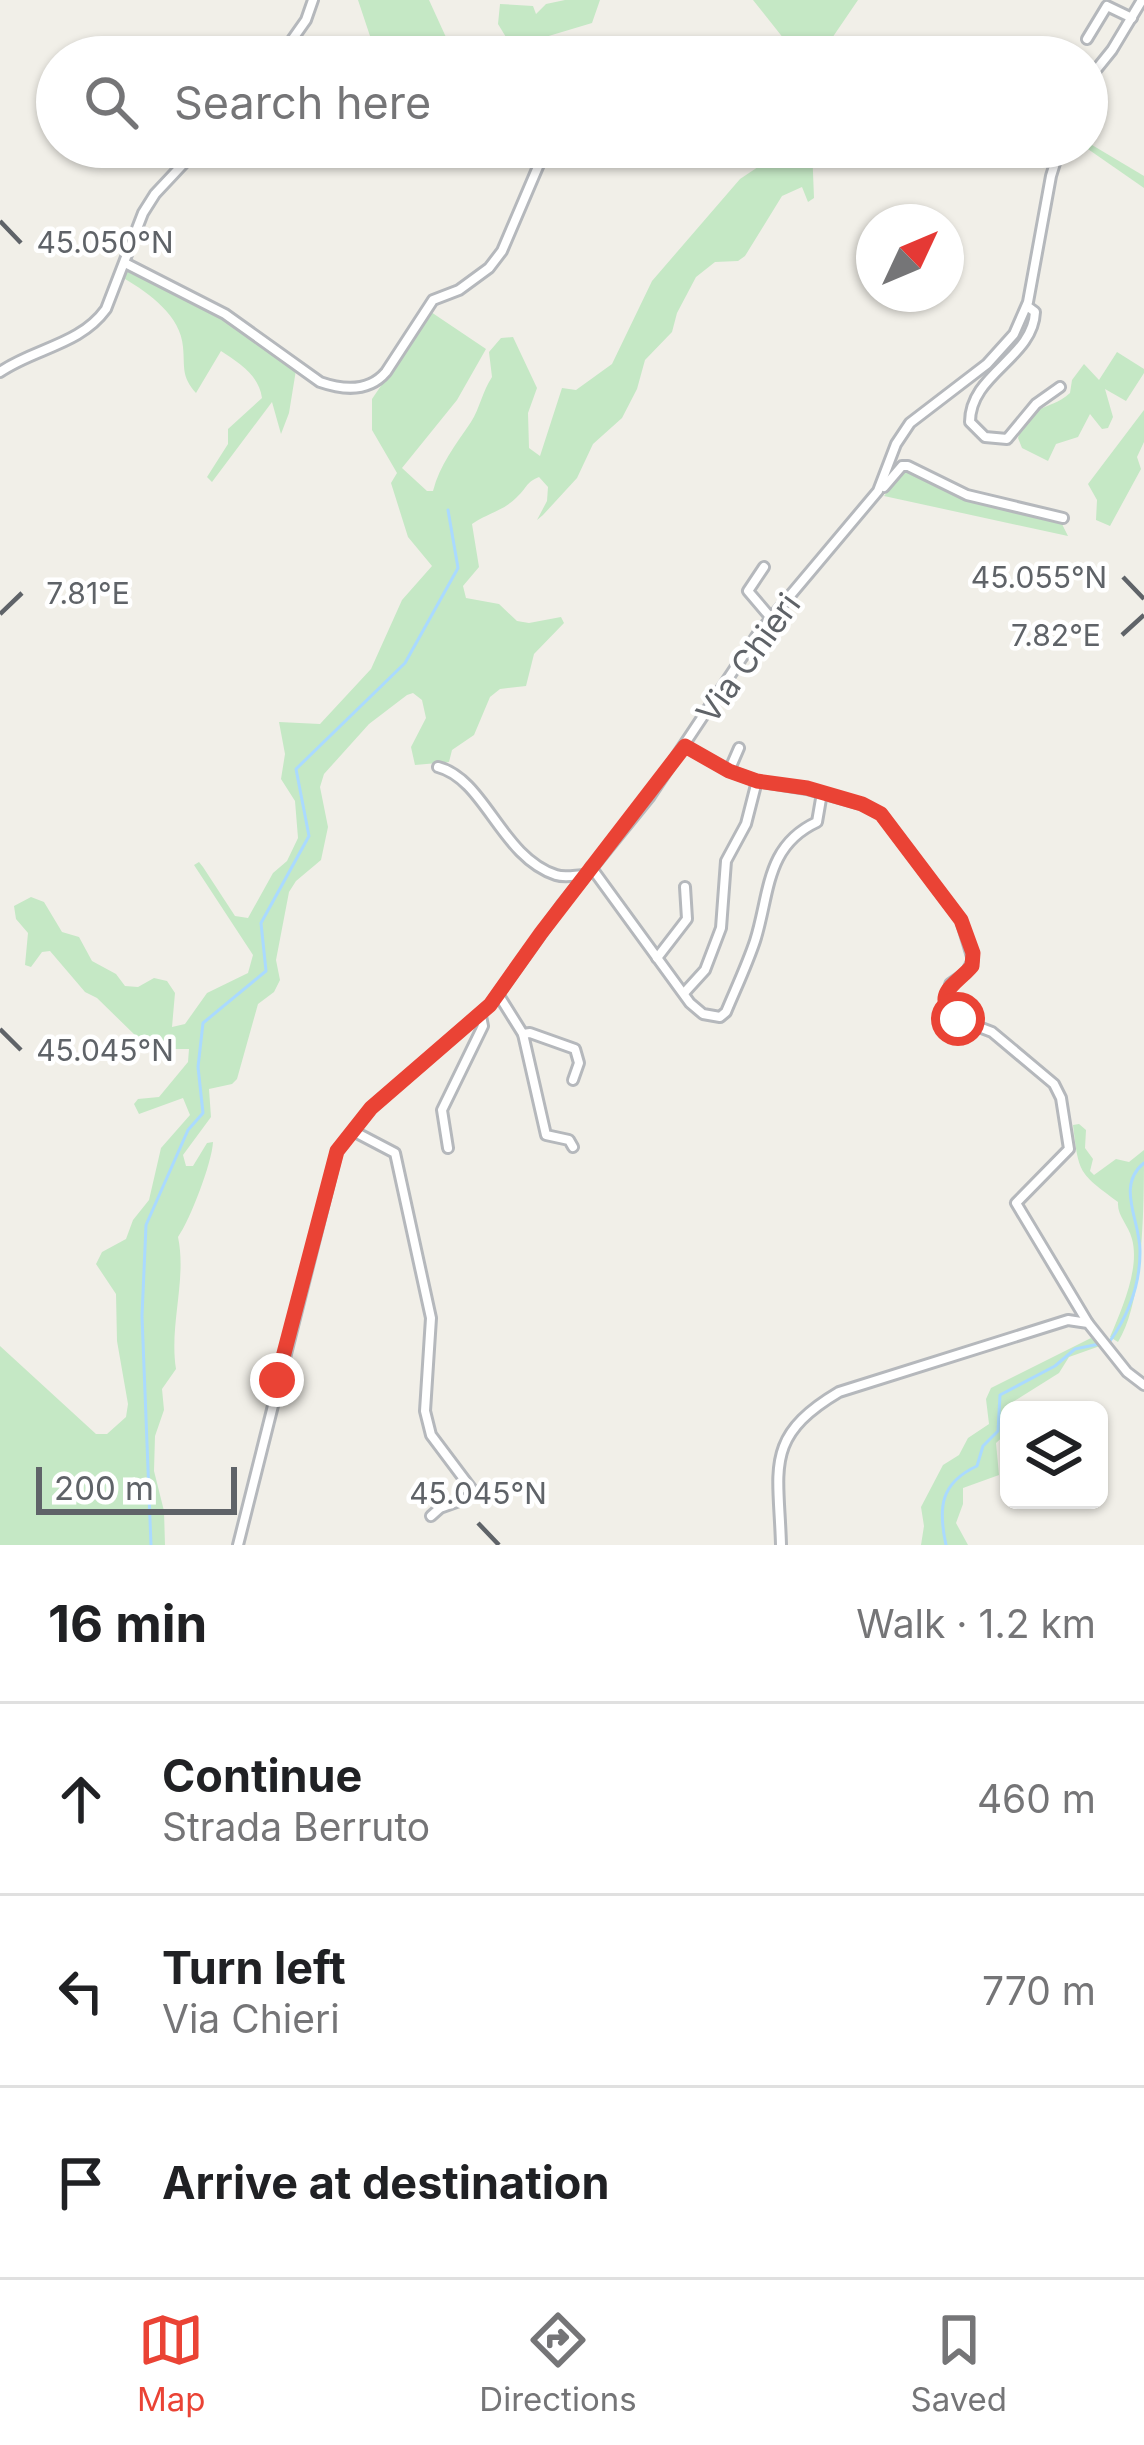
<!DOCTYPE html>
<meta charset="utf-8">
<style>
body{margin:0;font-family:Inter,sans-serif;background:#f6f6f6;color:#202124}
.controls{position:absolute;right:36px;bottom:36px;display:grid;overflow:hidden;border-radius:18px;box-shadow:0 3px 9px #0004}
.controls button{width:108px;height:108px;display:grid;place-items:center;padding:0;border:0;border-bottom:3px solid #e0e0e0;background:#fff;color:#202124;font:60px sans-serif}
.compass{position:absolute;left:856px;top:204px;width:108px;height:108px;border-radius:50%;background:#fff;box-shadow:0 3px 9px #0004;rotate:46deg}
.scale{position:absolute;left:36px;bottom:30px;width:201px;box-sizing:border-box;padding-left:12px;border:6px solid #5f6368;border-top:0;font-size:33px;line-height:42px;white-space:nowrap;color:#5f6368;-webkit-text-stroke:9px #fff;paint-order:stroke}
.stop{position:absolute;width:36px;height:36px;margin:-27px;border:9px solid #ea4335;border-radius:50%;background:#fff}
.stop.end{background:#ea4335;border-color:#fff;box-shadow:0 3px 12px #0008}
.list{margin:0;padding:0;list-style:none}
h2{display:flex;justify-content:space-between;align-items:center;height:156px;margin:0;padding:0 48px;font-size:51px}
h2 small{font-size:39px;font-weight:400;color:#757577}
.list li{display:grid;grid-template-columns:78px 1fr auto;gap:36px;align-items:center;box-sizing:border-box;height:192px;padding:0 48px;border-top:3px solid #e0e0e0}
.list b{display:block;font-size:45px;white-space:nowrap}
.list p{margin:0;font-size:39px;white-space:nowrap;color:#757577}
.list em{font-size:39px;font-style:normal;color:#757577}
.icon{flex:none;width:66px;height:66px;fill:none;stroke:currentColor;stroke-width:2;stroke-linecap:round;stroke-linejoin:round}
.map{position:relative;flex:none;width:1144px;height:1545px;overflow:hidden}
.search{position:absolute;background:#fff;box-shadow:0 3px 9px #0004;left:36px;right:36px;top:36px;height:132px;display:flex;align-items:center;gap:30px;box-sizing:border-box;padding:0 42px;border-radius:66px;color:#757577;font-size:45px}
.sheet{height:732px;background:#fff}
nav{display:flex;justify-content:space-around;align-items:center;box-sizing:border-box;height:168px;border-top:3px solid #e0e0e0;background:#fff;font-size:33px;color:#757577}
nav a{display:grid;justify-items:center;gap:6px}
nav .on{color:#ea4335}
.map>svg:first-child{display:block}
.green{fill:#c5e8c5}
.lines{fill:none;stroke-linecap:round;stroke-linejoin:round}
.stream{stroke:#aadaff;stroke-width:3}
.minor-casing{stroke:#b5b8bc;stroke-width:14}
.minor{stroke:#fff;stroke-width:8}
.route{stroke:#ea4335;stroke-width:15}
.ticks{fill:none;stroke:#5f6368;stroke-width:4.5}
.labels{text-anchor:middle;stroke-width:9;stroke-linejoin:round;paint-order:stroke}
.street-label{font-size:33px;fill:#5f6368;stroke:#fff}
.ticks-label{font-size:30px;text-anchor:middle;fill:#5f6368;stroke:#fff;stroke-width:9;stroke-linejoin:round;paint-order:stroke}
</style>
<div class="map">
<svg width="1144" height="1545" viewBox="0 0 1144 1545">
<rect width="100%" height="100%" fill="#f1efe8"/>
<g class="green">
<polygon points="358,0 429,0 455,57 377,57"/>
<polygon points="565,0 600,0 592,23 512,47 498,24 500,4 533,6 536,14 546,4"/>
<polygon points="753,0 858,0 828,44 825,57 791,57 784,39"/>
<polygon points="1087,142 1144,176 1144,188 1085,147"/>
<path d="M788,147H812L814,198L808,202L802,187L782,196L745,256L738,261L715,262L696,277L677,313L672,332L645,360L637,389L622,418L593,444L577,478L543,515L537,520L547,501L548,487L539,477C526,482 527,488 517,497C505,510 486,514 472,524L479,567L463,586L466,598L499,604L517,621L529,623L561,617L564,623L534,654L526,686L500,689L490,697L474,735L452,750L449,762L415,765L411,747L426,718L422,700L413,693L407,695L369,724L324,774L320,787L328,827L321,860L296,881L289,892L276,960L280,980L274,992L258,1004L237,1079L232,1084L209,1089L211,1117L183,1155L186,1166H193L207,1143L213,1142C212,1163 190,1220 178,1237C187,1280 169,1325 176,1369L162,1389L164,1410L155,1436L154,1471L164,1511L165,1545H0V1346L96,1434H107L126,1417L128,1404L117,1341L116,1294L96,1264L102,1252L126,1239L133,1220L149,1200L161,1148L190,1115L183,1098L139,1114L134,1104L138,1099L159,1097L188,1062L189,1049H164L139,1039L97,998L85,992L50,951L42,952L31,967L25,965L28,933L16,919L14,906L31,897L44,902L62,932L79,937L92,961L116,974L125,986L138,987L154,978L167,981L175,993L172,1027L185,1024L207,993L248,973L253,955L194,865L199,862L203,867L235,916L248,918L273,873L287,861L298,838L295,801L281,779L285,754L279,722L320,724L371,669L402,600L432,566L408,537L391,483L397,473L372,430V399L431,312L486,349L457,400L402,468L427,491H433C440,464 455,446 471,422C480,408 482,392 492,377L489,352L501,338L513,337L537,388L528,413L529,448L540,456L562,388L576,390L612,364L652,281L740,179Z"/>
<path d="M127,266L223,317L296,370L289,413L281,434L272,402L212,482L207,477L228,444V429L262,398C259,375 239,363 221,351L196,393C181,376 185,368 183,347C181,316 149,293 125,279Z"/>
<path d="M1117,352L1144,369V373L1126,401L1105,389L1113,417L1108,428L1102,429L1090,414L1078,437L1056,444L1048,461L1022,448L1018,438C1030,401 1047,413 1070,393L1072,380L1084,364L1099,380Z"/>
<polygon points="1144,410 1144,442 1137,457 1141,469 1110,526 1096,520 1097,500 1088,484"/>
<polygon points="903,473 913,473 968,499 1062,524 1068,536 884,496"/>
<path d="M1079,1124L1086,1130L1085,1148L1093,1159L1090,1171L1094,1175L1116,1159L1129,1162L1144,1150C1144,1206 1144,1300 1118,1342L1110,1337C1122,1309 1140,1268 1132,1239C1128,1224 1117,1216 1118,1202C1078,1172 1079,1174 1073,1125Z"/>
<polygon points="1091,1338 1100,1346 1069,1357 1059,1373 1011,1403 1009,1431 996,1443 999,1475 963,1488 963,1504 956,1523 968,1545 921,1545 924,1526 921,1507 943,1465 959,1455 968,1438 989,1424 986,1399 991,1388"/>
</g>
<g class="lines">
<g class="stream">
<path d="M1110,1341C1129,1314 1140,1286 1140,1252C1141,1222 1115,1186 1144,1163"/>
<polyline points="151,1545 142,1316 146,1225 188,1130 203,1113 198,1067 203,1023 266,971 261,923 309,836 296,769 405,663 458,568 448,510"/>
<path d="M946,1545C938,1508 940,1483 977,1466L983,1446L998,1431L1000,1395L1055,1366L1075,1349L1099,1344"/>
</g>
<defs>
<g id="minor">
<polyline points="1087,39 1107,6 1132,18"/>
<polyline points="280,57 306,20 313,0"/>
<polyline points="1087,81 1112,50 1142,0"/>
<path d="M125,263L225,314L320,382C343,390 369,392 386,372L433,300L459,290L489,268L502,251L543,155L549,153L585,161L605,147"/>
<path d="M1027,306L1035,312C1033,358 970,374 970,422L985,437L1007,439L1036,404L1060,387"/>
<path d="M0,372C35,348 80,345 106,309L143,213L155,194L199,147"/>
<polyline points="884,487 902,466 908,466 967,495 1063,518"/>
<polyline points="764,567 748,591 771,618"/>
<polyline points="685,746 729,771 757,781 807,789 861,804 881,814 961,920 973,960 966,973 950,984 948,1007 958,1019 992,1032 1054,1084 1061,1098 1069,1149 1016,1203 1088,1323"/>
<path d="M438,767C485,779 501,857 556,875C565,878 576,875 585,875"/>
<polyline points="729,771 739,748"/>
<path d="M591,867L690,1003L703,1014L720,1017L726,1012C736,988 747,965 755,941C770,894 765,846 817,822L822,793"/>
<polyline points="657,958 687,919 685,887"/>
<polyline points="685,992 705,970 721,928 726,861 746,824 757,781"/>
<polyline points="498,994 523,1034 546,1135 569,1140 573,1147"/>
<polyline points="523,1034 530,1033 575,1049 579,1063 573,1080"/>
<polyline points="353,1131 395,1153 431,1318 425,1411 431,1435 476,1495 440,1508 431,1516"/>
<polyline points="448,1148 442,1110 483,1026 481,1016"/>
<polyline points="238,1545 337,1151 371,1108 490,1005 561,906 650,796 757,635 878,491 896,444 910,423 987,364 1014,334 1028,302 1051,176 1060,147"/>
<path d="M781,1545C779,1469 763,1437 839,1392L1068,1320L1088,1323L1127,1372L1144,1385"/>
</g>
</defs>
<use href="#minor" class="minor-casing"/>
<use href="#minor" class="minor"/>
</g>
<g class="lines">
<path class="route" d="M277,1380L337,1151L371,1108L490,1005L541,933L685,746L729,771L757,781L807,788L862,804L881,814L961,920L973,953L972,966C957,984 928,995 958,1019"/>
</g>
<path class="ticks" d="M0,221L21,243M1123,577L1144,599M0,614L22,593M1122,635L1144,615M0,1029L21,1050M478,1523L499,1545"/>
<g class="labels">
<g class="street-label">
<text transform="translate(748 658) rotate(-54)" y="12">Via Chieri</text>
</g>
</g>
<g class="ticks-label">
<text x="105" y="253">45.050°N</text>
<text x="1039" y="588">45.055°N</text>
<text x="88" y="604">7.81°E</text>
<text x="1056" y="646">7.82°E</text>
<text x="105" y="1061">45.045°N</text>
<text x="478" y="1504">45.045°N</text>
</g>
</svg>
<div class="controls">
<button><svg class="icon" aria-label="layers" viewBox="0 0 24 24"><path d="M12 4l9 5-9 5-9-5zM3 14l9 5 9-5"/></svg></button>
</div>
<svg class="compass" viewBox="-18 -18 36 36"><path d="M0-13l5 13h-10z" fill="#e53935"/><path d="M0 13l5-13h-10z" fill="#757577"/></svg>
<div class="scale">200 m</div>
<div class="stop" style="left:958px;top:1019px"></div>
<div class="stop end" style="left:277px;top:1380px"></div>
<div class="search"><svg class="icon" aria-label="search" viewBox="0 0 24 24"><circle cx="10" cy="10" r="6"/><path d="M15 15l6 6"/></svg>Search here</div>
</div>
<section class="sheet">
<h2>16 min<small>Walk · 1.2 km</small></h2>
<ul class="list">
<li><svg class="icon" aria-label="ahead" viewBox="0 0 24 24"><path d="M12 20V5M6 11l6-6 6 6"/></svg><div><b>Continue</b><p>Strada Berruto</p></div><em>460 m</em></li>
<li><svg class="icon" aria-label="left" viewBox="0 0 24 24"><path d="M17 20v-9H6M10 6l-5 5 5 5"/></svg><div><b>Turn left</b><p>Via Chieri</p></div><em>770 m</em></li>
<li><svg class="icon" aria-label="arrive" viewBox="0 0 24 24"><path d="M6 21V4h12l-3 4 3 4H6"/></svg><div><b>Arrive at destination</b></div></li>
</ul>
</section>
<nav>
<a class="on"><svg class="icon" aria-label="map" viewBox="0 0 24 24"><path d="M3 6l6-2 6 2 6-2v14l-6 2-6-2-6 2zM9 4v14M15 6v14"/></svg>Map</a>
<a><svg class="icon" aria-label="directions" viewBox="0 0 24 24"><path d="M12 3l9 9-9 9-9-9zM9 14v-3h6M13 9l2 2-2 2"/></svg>Directions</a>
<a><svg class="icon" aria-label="saved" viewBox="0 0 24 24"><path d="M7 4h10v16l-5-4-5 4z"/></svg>Saved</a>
</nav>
